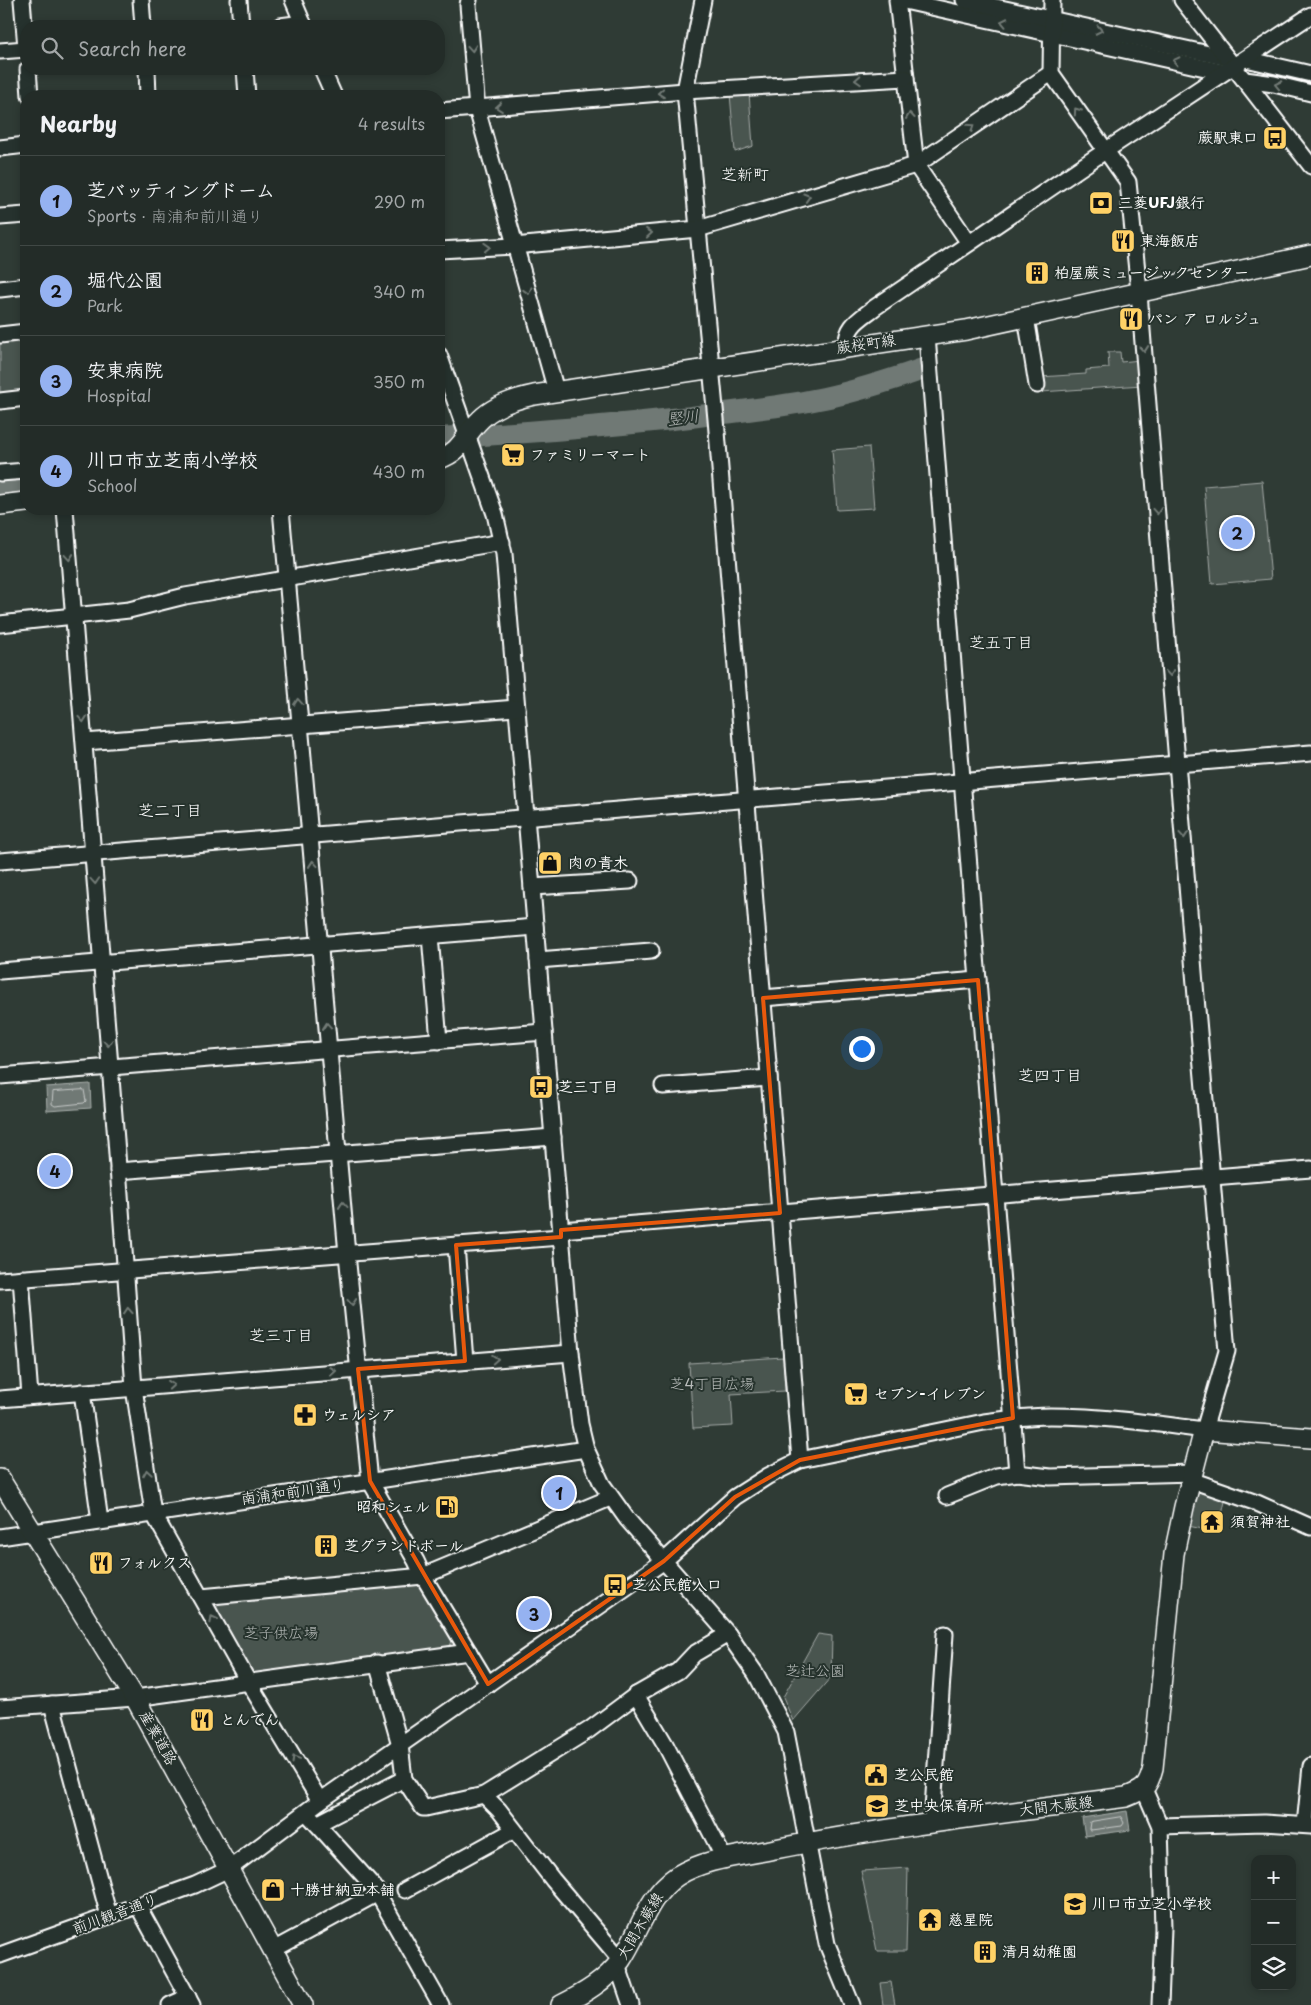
<!DOCTYPE html>
<meta charset="utf-8">
<style>
body{margin:0;font-family:"Playpen Sans","Klee One",sans-serif;background:#2b3430;color:#f1f3f6}
.controls{position:absolute;right:15px;bottom:15px;display:grid;overflow:hidden;border-radius:10px;box-shadow:0 2px 8px #0003}
.controls button{width:45px;height:45px;display:grid;place-items:center;padding:0;border:0;border-bottom:1px solid #404845;background:#232c28;color:#f1f3f6;font:25px sans-serif}
.you{position:absolute;left:861px;top:1048px;width:18px;height:18px;margin:-12px;border:4px solid #fff;border-radius:50%;background:#1a73e8;box-shadow:0 0 0 8px #1a73e833}
.badge{display:grid;place-items:center;width:32px;height:32px;border-radius:50%;background:#95b2f1;color:#111;font-size:16px;font-weight:700}
.pin{position:absolute;translate:-50% -50%;border:2px solid #fff;box-shadow:0 1px 5px #0006}
.list{margin:0;padding:0;list-style:none}
h2{display:flex;justify-content:space-between;align-items:center;height:65px;margin:0;padding:0 20px;font-size:21px}
h2 small{font-size:16px;font-weight:400;color:#a3a7a8}
.list li{display:grid;grid-template-columns:32px 1fr auto;gap:15px;align-items:center;box-sizing:border-box;height:90px;padding:0 20px;border-top:1px solid #404845}
.list b{display:block;font-size:19px;white-space:nowrap}
.list p{margin:0;font-size:16px;white-space:nowrap;color:#a3a7a8}
.list em{font-size:16px;font-style:normal;color:#a3a7a8}
.icon{flex:none;width:28px;height:28px;fill:none;stroke:currentColor;stroke-width:2;stroke-linecap:round;stroke-linejoin:round}
.map{position:relative;flex:none;width:1311px;height:2005px;overflow:hidden}
.search{position:absolute;background:#232c28;box-shadow:0 2px 8px #0003;left:20px;top:20px;width:425px;height:55px;display:flex;align-items:center;gap:12px;box-sizing:border-box;padding:0 18px;border-radius:20px;color:#a3a7a8;font-size:19px}
.panel{position:absolute;background:#232c28;box-shadow:0 2px 8px #0003;left:20px;top:90px;width:425px;height:425px;border-radius:20px}
.map>svg:first-child{display:block}
.green{fill:#4a544f;stroke:#a4aaa7}
.water{fill:#707975;stroke:#a9afac}
.lines{fill:none;stroke-linecap:round;stroke-linejoin:round}
.shore{stroke:#c6c9c8;stroke-width:1}
.river{stroke:#707975;stroke-width:22}
.minor-casing{stroke:#fff;stroke-width:19}
.major-casing{stroke:#fff;stroke-width:22}
.minor{stroke:#26332d;stroke-width:15}
.major{stroke:#26332d;stroke-width:19}
.oneway{stroke:#727a76}
.marked{fill:none;stroke:#e8590c;stroke-width:4;stroke-linejoin:round}
.labels{text-anchor:middle;stroke-width:4;stroke-linejoin:round;paint-order:stroke}
.poi-label{font-size:15px;font-weight:bold;fill:#fff;stroke:#26332d;text-anchor:start}
.street-label{font-size:15px;fill:#fff;stroke:#26332d}
.park-label{font-size:15px;fill:#b7bbb9;stroke:#26332d}
.neighbourhood-label{font-size:16px;fill:#fff;stroke:#26332d}
.water-label{font-size:16px;font-style:italic;fill:#b8bcba;stroke:#26332d}
</style>
<div class="map">
<svg width="1311" height="2005" viewBox="0 0 1311 2005">
<rect width="100%" height="100%" fill="#2f3b35"/>
<filter id="ink" filterUnits="userSpaceOnUse"><feTurbulence type="fractalNoise" baseFrequency=".02" numOctaves="2"/><feDisplacementMap in="SourceGraphic" scale="10" xChannelSelector="R" yChannelSelector="G"/><feConvolveMatrix kernelMatrix="1 2 1 2 8 2 1 2 1" color-interpolation-filters="sRGB"/></filter>
<g filter="url(#ink)">
<g class="green">
<polygon points="749,93 753,146 735,152 730,94"/>
<polygon points="26,338 26,394 0,396 0,340"/>
<polygon points="1108,352 1120,352 1121,362 1140,360 1142,385 1041,392 1040,377 1086,374 1086,370 1109,368"/>
<polygon points="869,447 874,508 837,510 832,450"/>
<polygon points="1262,481 1271,579 1212,584 1204,486"/>
<polygon points="783,1357 785,1391 731,1394 733,1426 693,1428 689,1363"/>
<polygon points="1197,1486 1226,1497 1218,1532 1188,1526"/>
<polygon points="415,1582 424,1586 453,1638 449,1649 258,1675 251,1671 215,1611 220,1600"/>
<polygon points="818,1634 832,1636 831,1677 793,1721 783,1697"/>
<polygon points="908,1868 906,1951 877,1951 861,1871"/>
<polygon points="891,1982 895,2005 883,2005 880,1983"/>
</g>
<g class="water">
<polygon points="90,1084 91,1108 47,1111 46,1087"/>
<polygon points="1127,1811 1130,1830 1085,1836 1082,1818"/>
</g>
<g class="lines">
<g class="shore">
<polygon points="84,1090 86,1101 84,1103 55,1106 52,1104 53,1092"/>
<polygon points="1121,1817 1124,1823 1122,1826 1091,1830 1089,1829 1090,1822"/>
</g>
<g class="river">
<path d="M439,438C520,433 601,427 681,418C729,412 777,408 824,398C858,391 891,380 923,369"/>
<polyline points="0,489 26,487"/>
</g>
<defs>
<g id="minor">
<polyline points="22,0 26,47"/>
<polyline points="141,0 143,26"/>
<polyline points="239,0 241,26"/>
<polyline points="293,0 304,26"/>
<polyline points="469,0 468,5 477,109 556,391"/>
<polyline points="703,0 685,91 716,419 800,1460"/>
<polyline points="897,0 916,165 969,243"/>
<polyline points="900,0 1223,72"/>
<polyline points="964,0 1227,58"/>
<polyline points="1182,0 1311,166"/>
<polyline points="280,26 303,23"/>
<polyline points="0,51 26,49"/>
<polyline points="1246,59 1311,74"/>
<polyline points="28,69 30,96"/>
<polyline points="147,69 148,96"/>
<polyline points="245,69 247,96"/>
<polyline points="322,69 334,96"/>
<polyline points="1245,80 1274,84 1311,93"/>
<polyline points="439,111 685,91 906,78"/>
<polyline points="0,148 26,145"/>
<polyline points="0,217 26,215"/>
<polyline points="439,250 514,246 698,229 916,165 1051,73"/>
<polyline points="0,289 26,286"/>
<polyline points="1026,317 1037,385"/>
<polyline points="0,335 26,332"/>
<polyline points="927,336 1017,1473"/>
<path d="M847,347C845,326 860,319 874,308L1105,151L1311,15"/>
<polyline points="439,355 495,514 504,554 571,1353 580,1424 586,1449 602,1484 627,1519 728,1634 756,1674 786,1732 827,1944 852,2005"/>
<polyline points="0,401 26,398"/>
<polyline points="0,473 26,471"/>
<polyline points="65,509 116,1140 134,1388 153,1513 249,1683 320,1801"/>
<polyline points="281,509 347,1254 370,1481 416,1561 423,1576 488,1684"/>
<polyline points="0,624 129,610 185,596 502,542"/>
<polyline points="85,742 517,708"/>
<polyline points="0,861 1311,753"/>
<polyline points="532,887 630,881"/>
<polyline points="430,936 439,1041"/>
<polyline points="538,960 651,951"/>
<polyline points="0,971 535,927"/>
<polyline points="763,998 978,980"/>
<polyline points="0,1076 544,1032"/>
<polyline points="663,1086 769,1078"/>
<polyline points="118,1171 553,1137"/>
<polyline points="561,1230 1311,1169"/>
<polyline points="456,1245 465,1361"/>
<polyline points="21,1278 30,1396"/>
<polyline points="0,1280 561,1237"/>
<polyline points="82,1392 100,1521"/>
<polyline points="0,1399 571,1353"/>
<polyline points="1191,1480 1257,1503 1311,1527"/>
<polyline points="947,1496 997,1476 1017,1473 1050,1477 1193,1473"/>
<polyline points="0,1537 586,1449"/>
<polyline points="201,1597 423,1576 610,1498"/>
<polyline points="377,1663 400,1745 404,1779 423,1808 426,1808 484,1795 589,1730 636,1695 678,1671 694,1654 728,1634"/>
<polyline points="636,1695 665,1744 725,1860"/>
<polyline points="52,1704 109,1916"/>
<polyline points="0,1708 135,1698 469,1652"/>
<polyline points="1144,1789 1160,1826 1163,1928 1160,2005"/>
<polyline points="484,1795 499,1810 553,1880 621,1960"/>
<polyline points="306,1812 374,1887 441,2005"/>
<polyline points="932,1823 945,1634"/>
<polyline points="317,1824 404,1779"/>
<polyline points="1305,1825 1311,1766"/>
<polyline points="1160,1826 1264,1823 1311,1826"/>
<polyline points="405,1890 514,1830"/>
<polyline points="138,1906 192,2005"/>
<polyline points="273,1950 378,1893"/>
<path d="M0,1955L195,1885L229,1869L320,1801L664,1561L735,1497L768,1476L800,1460L984,1422C1006,1419 1028,1416 1050,1416C1101,1416 1153,1423 1204,1430L1227,1351L1197,1009L1138,281L1128,182L1051,73L1052,0"/>
<polyline points="617,1964 631,2005"/>
<polyline points="170,2005 188,1997"/>
</g>
<g id="major">
<path d="M439,459C463,451 464,435 481,419C495,405 515,399 534,395L966,330L1311,255"/>
<polyline points="0,505 26,502"/>
<polyline points="0,1479 135,1698 303,2005"/>
<path d="M561,2005C583,1994 606,1981 621,1960C640,1932 647,1896 677,1876C705,1858 742,1856 775,1849C891,1826 1009,1813 1126,1797C1144,1790 1148,1788 1153,1768L1174,1554L1184,1507L1204,1430L1311,1438"/>
</g>
</defs>
<use href="#minor" class="minor-casing"/>
<use href="#major" class="major-casing"/>
<use href="#minor" class="minor"/>
<use href="#major" class="major"/>
</g>
<defs><path id="oneway-chevron" d="M-2-3.5L2.5 0L-2 3.5" fill="none" stroke-width="1.6" stroke-linecap="round" stroke-linejoin="round" transform="scale(1.25)"/></defs>
<g class="oneway">
<use href="#oneway-chevron" transform="translate(1004 22) rotate(-168)"/>
<use href="#oneway-chevron" transform="translate(1099 30) rotate(12)"/>
<use href="#oneway-chevron" transform="translate(472 48) rotate(85)"/>
<use href="#oneway-chevron" transform="translate(1176 61) rotate(-167)"/>
<use href="#oneway-chevron" transform="translate(858 80) rotate(177)"/>
<use href="#oneway-chevron" transform="translate(1278 85) rotate(-168)"/>
<use href="#oneway-chevron" transform="translate(661 93) rotate(175)"/>
<use href="#oneway-chevron" transform="translate(499 107) rotate(175)"/>
<use href="#oneway-chevron" transform="translate(1077 111) rotate(-125)"/>
<use href="#oneway-chevron" transform="translate(910 116) rotate(-96)"/>
<use href="#oneway-chevron" transform="translate(971 127) rotate(-34)"/>
<use href="#oneway-chevron" transform="translate(807 197) rotate(-17)"/>
<use href="#oneway-chevron" transform="translate(649 233) rotate(-5)"/>
<use href="#oneway-chevron" transform="translate(487 247) rotate(-3)"/>
<use href="#oneway-chevron" transform="translate(528 291) rotate(73)"/>
<use href="#oneway-chevron" transform="translate(1144 349) rotate(85)"/>
<use href="#oneway-chevron" transform="translate(1157 511) rotate(85)"/>
<use href="#oneway-chevron" transform="translate(69 557) rotate(85)"/>
<use href="#oneway-chevron" transform="translate(1170 673) rotate(85)"/>
<use href="#oneway-chevron" transform="translate(298 702) rotate(-95)"/>
<use href="#oneway-chevron" transform="translate(83 719) rotate(85)"/>
<use href="#oneway-chevron" transform="translate(1184 835) rotate(85)"/>
<use href="#oneway-chevron" transform="translate(313 864) rotate(-95)"/>
<use href="#oneway-chevron" transform="translate(95 881) rotate(86)"/>
<use href="#oneway-chevron" transform="translate(327 1026) rotate(-95)"/>
<use href="#oneway-chevron" transform="translate(108 1043) rotate(86)"/>
<use href="#oneway-chevron" transform="translate(343 1205) rotate(-95)"/>
<use href="#oneway-chevron" transform="translate(352 1302) rotate(85)"/>
<use href="#oneway-chevron" transform="translate(128 1311) rotate(-94)"/>
<use href="#oneway-chevron" transform="translate(495 1359) rotate(-4)"/>
<use href="#oneway-chevron" transform="translate(333 1371) rotate(-5)"/>
<use href="#oneway-chevron" transform="translate(171 1385) rotate(-5)"/>
<use href="#oneway-chevron" transform="translate(147 1473) rotate(-99)"/>
<use href="#oneway-chevron" transform="translate(213 1619) rotate(-119)"/>
<use href="#oneway-chevron" transform="translate(295 1759) rotate(-121)"/>
</g>
</g>
<path class="marked" d="M978,980L1013,1418L800,1460L735,1497L664,1561L488,1684L370,1481L358,1369L465,1361L456,1245L561,1237V1230L780,1213L763,998Z"/>
<defs>
<symbol id="bus-square" viewBox="-11 -11 22 22"><rect x="-9" y="-9" width="18" height="18" rx="4" fill="#ffd166" stroke="#26332d"/><path d="M-5-6H5V4H4V6H2V4H-2V6H-4V4H-5ZM-3.5-4V0h7V-4ZM-3.5 1.2v1.5H-2V1.2ZM2 1.2v1.5H3.5V1.2Z" fill="#111"/></symbol>
<symbol id="bank-square" viewBox="-11 -11 22 22"><rect x="-9" y="-9" width="18" height="18" rx="4" fill="#ffd166" stroke="#26332d"/><path d="M-6-4H6V4H-6ZM0-2.3a2.3 2.3 0 1 0 0 4.6a2.3 2.3 0 1 0 0-4.6Z" fill="#111"/></symbol>
<symbol id="restaurant-square" viewBox="-11 -11 22 22"><rect x="-9" y="-9" width="18" height="18" rx="4" fill="#ffd166" stroke="#26332d"/><path d="M-5-6h1v4h1v-4h1v4h1v-4h1v5L-1.5 .5V6h-2V.5L-5-1ZM5-6V6H3V1.5H1.5Q1.5-4 5-6Z" fill="#111"/></symbol>
<symbol id="building-square" viewBox="-11 -11 22 22"><rect x="-9" y="-9" width="18" height="18" rx="4" fill="#ffd166" stroke="#26332d"/><path d="M-4-6H4V6H1V3H-1V6H-4ZM-2.5-4.3h1.7v1.8h-1.7ZM.8-4.3h1.7v1.8H.8ZM-2.5-1h1.7V.8h-1.7ZM.8-1h1.7V.8H.8Z" fill="#111"/></symbol>
<symbol id="supermarket-square" viewBox="-11 -11 22 22"><rect x="-9" y="-9" width="18" height="18" rx="4" fill="#ffd166" stroke="#26332d"/><path d="M-6-5.5h2.5l.6 2H6L4.5 2H-2.5L-4.4-4H-6ZM-1.5 3.2a1.3 1.3 0 1 0 .1 0ZM3 3.2a1.3 1.3 0 1 0 .1 0Z" fill="#111"/></symbol>
<symbol id="shop-square" viewBox="-11 -11 22 22"><rect x="-9" y="-9" width="18" height="18" rx="4" fill="#ffd166" stroke="#26332d"/><path d="M-5-2.5h2.3a2.7 3.5 0 0 1 5.4 0H5L5.5 6h-11ZM-1.5-2.5h3a1.5 2.3 0 0 0-3 0Z" fill="#111"/></symbol>
<symbol id="pharmacy-square" viewBox="-11 -11 22 22"><rect x="-9" y="-9" width="18" height="18" rx="4" fill="#ffd166" stroke="#26332d"/><path d="M-2-6h4v4h4v4h-4v4h-4v-4h-4v-4h4Z" fill="#111"/></symbol>
<symbol id="fuel-square" viewBox="-11 -11 22 22"><rect x="-9" y="-9" width="18" height="18" rx="4" fill="#ffd166" stroke="#26332d"/><path d="M-5.5-6h7V0h2V4h1.3V-2.5L3-4.5l.8-.8L6-3V5H2.5V1h-1V6h-7ZM-4.2-4.7v3.2H.2V-4.7Z" fill="#111"/></symbol>
<symbol id="temple-square" viewBox="-11 -11 22 22"><rect x="-9" y="-9" width="18" height="18" rx="4" fill="#ffd166" stroke="#26332d"/><path d="M0-6L5-2H3V0L6.5 2.5H4V6H1.5V3h-3V6H-4V2.5H-6.5L-3 0V-2H-5Z" fill="#111"/></symbol>
<symbol id="civic-square" viewBox="-11 -11 22 22"><rect x="-9" y="-9" width="18" height="18" rx="4" fill="#ffd166" stroke="#26332d"/><path d="M-.6-6.5H3V-4.5H.6V-3L4-1V1h2V6H-6V1h2V-1L-.6-3ZM-1.2 2.5V6h2.4V2.5Z" fill="#111"/></symbol>
<symbol id="school-square" viewBox="-11 -11 22 22"><rect x="-9" y="-9" width="18" height="18" rx="4" fill="#ffd166" stroke="#26332d"/><path d="M0-5L7-2L0 1L-7-2ZM-4 1L0 2.5L4 1V4Q0 6-4 4Z" fill="#111"/></symbol>
</defs>
<g fill-rule="evenodd">
<use href="#bus-square" x="1261" y="124" width="28" height="28"/>
<use href="#bank-square" x="1087" y="189" width="28" height="28"/>
<use href="#restaurant-square" x="1109" y="227" width="28" height="28"/>
<use href="#building-square" x="1023" y="259" width="28" height="28"/>
<use href="#restaurant-square" x="1117" y="305" width="28" height="28"/>
<use href="#supermarket-square" x="499" y="441" width="28" height="28"/>
<use href="#shop-square" x="536" y="849" width="28" height="28"/>
<use href="#bus-square" x="527" y="1073" width="28" height="28"/>
<use href="#supermarket-square" x="842" y="1380" width="28" height="28"/>
<use href="#pharmacy-square" x="291" y="1401" width="28" height="28"/>
<use href="#fuel-square" x="433" y="1493" width="28" height="28"/>
<use href="#temple-square" x="1198" y="1508" width="28" height="28"/>
<use href="#building-square" x="312" y="1532" width="28" height="28"/>
<use href="#restaurant-square" x="87" y="1549" width="28" height="28"/>
<use href="#bus-square" x="601" y="1571" width="28" height="28"/>
<use href="#restaurant-square" x="188" y="1706" width="28" height="28"/>
<use href="#civic-square" x="862" y="1761" width="28" height="28"/>
<use href="#school-square" x="863" y="1792" width="28" height="28"/>
<use href="#shop-square" x="259" y="1876" width="28" height="28"/>
<use href="#school-square" x="1061" y="1890" width="28" height="28"/>
<use href="#temple-square" x="916" y="1906" width="28" height="28"/>
<use href="#building-square" x="971" y="1938" width="28" height="28"/>
</g>
<g class="labels">
<g class="poi-label">
<text x="1258" y="143" text-anchor="end">蕨駅東口</text>
<text x="1118" y="208">三菱UFJ銀行</text>
<text x="1140" y="246">東海飯店</text>
<text x="1054" y="278">柏屋蕨ミュージックセンター</text>
<text x="1148" y="324">パン ア ロルジュ</text>
<text x="530" y="460">ファミリーマート</text>
<text x="568" y="868">肉の青木</text>
<text x="558" y="1092">芝三丁目</text>
<text x="874" y="1399">セブン-イレブン</text>
<text x="322" y="1420">ウェルシア</text>
<text x="430" y="1512" text-anchor="end">昭和シェル</text>
<text x="1230" y="1527">須賀神社</text>
<text x="344" y="1551">芝グランドボール</text>
<text x="118" y="1568">フォルクス</text>
<text x="632" y="1590">芝公民館入口</text>
<text x="220" y="1725">とんでん</text>
<text x="894" y="1780">芝公民館</text>
<text x="894" y="1811">芝中央保育所</text>
<text x="290" y="1895">十勝甘納豆本舗</text>
<text x="1092" y="1909">川口市立芝小学校</text>
<text x="948" y="1925">慈星院</text>
<text x="1002" y="1957">清月幼稚園</text>
</g>
<g class="street-label">
<text transform="translate(866 344) rotate(-8)" y="5">蕨桜町線</text>
<text transform="translate(293 1492) rotate(-8)" y="5">南浦和前川通り</text>
<text transform="translate(158 1738) rotate(61)" y="5">産業道路</text>
<text transform="translate(1056 1806) rotate(-7)" y="5">大間木蕨線</text>
<text transform="translate(115 1914) rotate(-20)" y="5">前川観音通り</text>
<text transform="translate(640 1926) rotate(-59)" y="5">大間木蕨線</text>
</g>
<g class="park-label">
<text x="712" y="1389">芝4丁目広場</text>
<text x="281" y="1638">芝子供広場</text>
<text x="815" y="1676">芝辻公園</text>
</g>
<g class="neighbourhood-label">
<text x="745" y="180">芝新町</text>
<text x="1001" y="648">芝五丁目</text>
<text x="170" y="816">芝二丁目</text>
<text x="1050" y="1081">芝四丁目</text>
<text x="281" y="1341">芝三丁目</text>
</g>
<g class="water-label">
<text transform="translate(683 417) rotate(-7)" y="6">竪川</text>
</g>
</g>
</svg>
<div class="controls">
<button>+</button>
<button>−</button>
<button><svg class="icon" aria-label="layers" viewBox="0 0 24 24"><path d="M12 4l9 5-9 5-9-5zM3 14l9 5 9-5"/></svg></button>
</div>
<div class="you"></div>
<div class="pin badge" style="left:559px;top:1493px">1</div>
<div class="pin badge" style="left:1237px;top:533px">2</div>
<div class="pin badge" style="left:534px;top:1614px">3</div>
<div class="pin badge" style="left:55px;top:1171px">4</div>
<div class="search"><svg class="icon" aria-label="search" viewBox="0 0 24 24"><circle cx="10" cy="10" r="6"/><path d="M15 15l6 6"/></svg>Search here</div>
<section class="panel">
<h2>Nearby<small>4 results</small></h2>
<ul class="list">
<li><span class="badge">1</span><div><b>芝バッティングドーム</b><p>Sports · 南浦和前川通り</p></div><em>290 m</em></li>
<li><span class="badge">2</span><div><b>堀代公園</b><p>Park</p></div><em>340 m</em></li>
<li><span class="badge">3</span><div><b>安東病院</b><p>Hospital</p></div><em>350 m</em></li>
<li><span class="badge">4</span><div><b>川口市立芝南小学校</b><p>School</p></div><em>430 m</em></li>
</ul>
</section>
</div>
